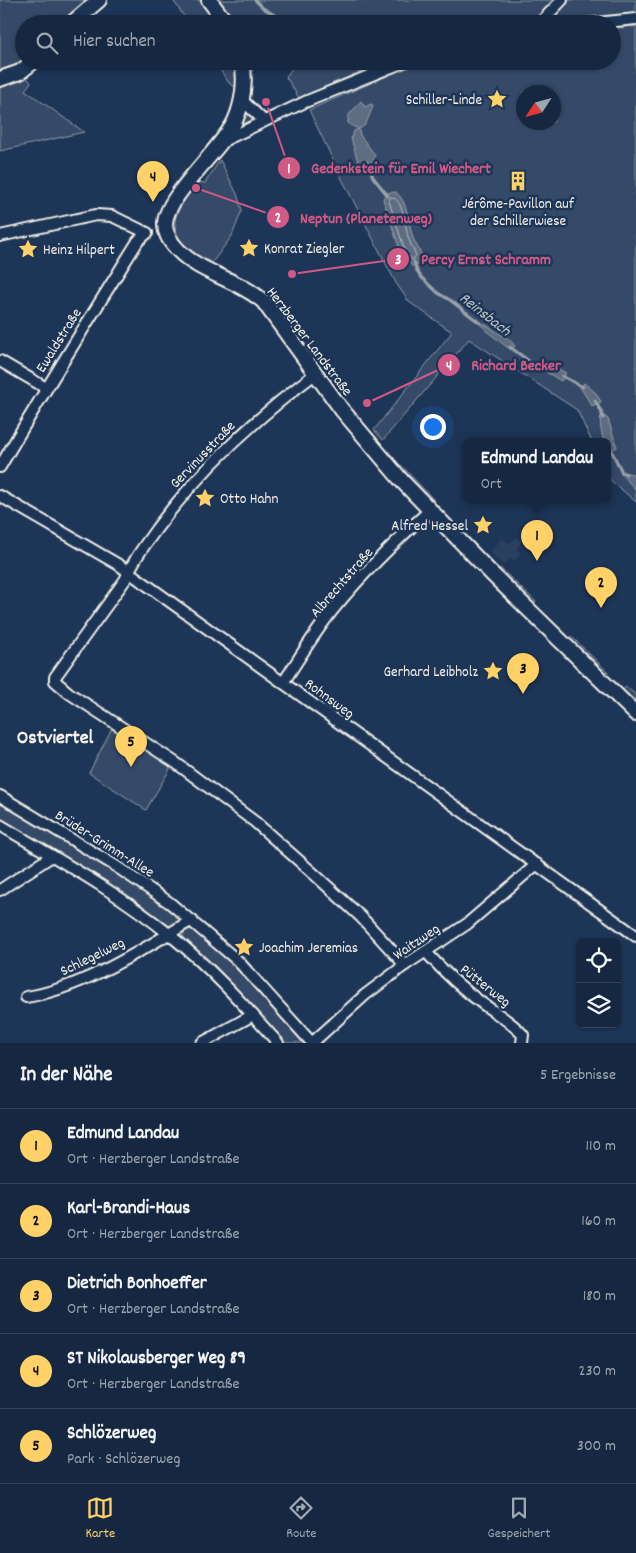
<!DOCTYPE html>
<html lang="de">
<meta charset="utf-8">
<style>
body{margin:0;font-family:Dekko,sans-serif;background:#23344c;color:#f1f3f6}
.controls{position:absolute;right:15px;bottom:15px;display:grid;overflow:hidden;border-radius:8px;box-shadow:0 1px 4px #0004}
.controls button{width:45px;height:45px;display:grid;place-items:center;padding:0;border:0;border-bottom:1px solid #35445a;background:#162841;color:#f1f3f6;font:25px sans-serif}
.compass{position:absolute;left:516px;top:85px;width:45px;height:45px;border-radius:50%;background:#162841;box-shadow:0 1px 4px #0004;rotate:234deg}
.you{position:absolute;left:432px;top:426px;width:18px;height:18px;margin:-12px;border:4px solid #fff;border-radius:50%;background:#1a73e8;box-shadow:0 0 0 8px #1a73e833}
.badge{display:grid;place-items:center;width:32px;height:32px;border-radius:50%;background:#ffd166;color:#111;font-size:16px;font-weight:700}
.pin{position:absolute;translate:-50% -41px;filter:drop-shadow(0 1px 2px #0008)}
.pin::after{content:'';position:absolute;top:26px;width:18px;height:15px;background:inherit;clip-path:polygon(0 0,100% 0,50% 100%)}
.popup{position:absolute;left:463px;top:438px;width:148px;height:65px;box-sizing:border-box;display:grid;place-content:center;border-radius:8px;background:#162841;filter:drop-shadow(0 1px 4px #0005);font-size:16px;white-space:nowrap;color:#9ea6b1}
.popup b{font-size:19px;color:#f1f3f6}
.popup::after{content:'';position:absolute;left:50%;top:100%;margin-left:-10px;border:10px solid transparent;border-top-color:#162841}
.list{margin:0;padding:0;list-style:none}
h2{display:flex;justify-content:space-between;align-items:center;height:65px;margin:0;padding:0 20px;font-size:21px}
h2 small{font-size:16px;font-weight:400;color:#9ea6b1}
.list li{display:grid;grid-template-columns:32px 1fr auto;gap:15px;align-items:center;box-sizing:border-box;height:75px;padding:0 20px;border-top:1px solid #35445a}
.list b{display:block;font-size:19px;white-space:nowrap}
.list p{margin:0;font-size:16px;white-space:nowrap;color:#9ea6b1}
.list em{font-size:16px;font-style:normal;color:#9ea6b1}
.icon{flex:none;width:28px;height:28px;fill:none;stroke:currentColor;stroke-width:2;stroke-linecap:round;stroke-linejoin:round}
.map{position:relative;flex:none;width:636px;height:1043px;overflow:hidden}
.search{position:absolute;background:#162841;box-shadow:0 1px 4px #0004;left:15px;right:15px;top:15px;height:55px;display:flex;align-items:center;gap:12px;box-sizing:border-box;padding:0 18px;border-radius:28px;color:#9ea6b1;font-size:19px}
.sheet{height:440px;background:#162841}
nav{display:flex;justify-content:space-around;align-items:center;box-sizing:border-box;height:70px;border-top:1px solid #35445a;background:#162841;font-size:14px;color:#9ea6b1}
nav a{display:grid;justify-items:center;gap:2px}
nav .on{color:#ffd166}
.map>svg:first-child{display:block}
.built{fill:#2a4060}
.green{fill:#354a67;stroke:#949ea8;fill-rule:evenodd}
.water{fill:#5e6d82;stroke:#9aa2ab}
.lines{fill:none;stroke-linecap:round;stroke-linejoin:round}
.shore{stroke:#b8bcbf;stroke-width:1}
.stream{stroke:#9aa2ab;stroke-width:3}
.street-casing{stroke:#f4f1e8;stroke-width:14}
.secondary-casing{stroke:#f4f1e8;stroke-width:18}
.street{stroke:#1d3557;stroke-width:10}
.secondary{stroke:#1d3557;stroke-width:14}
.labels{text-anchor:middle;stroke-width:5;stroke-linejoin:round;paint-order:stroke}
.poi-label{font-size:15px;fill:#f4f1e8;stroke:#1d3557;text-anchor:start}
.street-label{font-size:15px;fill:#f4f1e8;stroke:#1d3557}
.water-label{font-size:16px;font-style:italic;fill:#c0c3c4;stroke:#1d3557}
.district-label{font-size:20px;font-weight:bold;fill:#f4f1e8;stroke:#1d3557}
.leader{fill:none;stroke:#d15985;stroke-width:2}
.callout-dot{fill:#d15985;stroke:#1d3557;stroke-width:2}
.mark-label{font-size:15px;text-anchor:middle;font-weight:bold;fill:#fff}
.callout-label{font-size:16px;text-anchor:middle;font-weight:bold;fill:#d15985;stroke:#1d3557;stroke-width:5;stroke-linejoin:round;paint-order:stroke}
</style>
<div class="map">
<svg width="636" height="1043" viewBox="0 0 636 1043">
<rect width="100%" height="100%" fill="#1d3557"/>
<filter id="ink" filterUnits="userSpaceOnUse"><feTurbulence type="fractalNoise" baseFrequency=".02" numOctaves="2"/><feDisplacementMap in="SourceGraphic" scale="10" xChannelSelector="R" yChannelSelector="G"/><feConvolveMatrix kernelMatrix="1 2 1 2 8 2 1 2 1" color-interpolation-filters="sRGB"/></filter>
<g filter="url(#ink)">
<polygon class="built" points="516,537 522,541 516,549 521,553 515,560 509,560 503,565 490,552 502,538 510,544"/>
<g class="green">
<polygon points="0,0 93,0 67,24 24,24 24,61 27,61 0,74"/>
<polygon points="173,0 199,0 206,7 219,24 189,24"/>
<polygon points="214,0 636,0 636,16 542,24 296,24 286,17 277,16 279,24 232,24"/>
<path d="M636,26V502L608,478L607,442H592L577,410L469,339L383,440L374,430L452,332L409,302L396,283L343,181L309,110L401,70L428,61H612V28ZM524,92H554V122H524Z"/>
<polygon points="214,61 235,61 237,88 229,83"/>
<polygon points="297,61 385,61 299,98 286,77"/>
<polygon points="26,77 31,82 25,90 84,132 0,151 0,87"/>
<polygon points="247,113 254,119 253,121 243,127 241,121 245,114"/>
<path d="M220,160L237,194L242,210L232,236L211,264C194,256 170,239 176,216C179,204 189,192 197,182L205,183Z"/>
<polygon points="401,465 435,501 432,504 398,468"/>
<polygon points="500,568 536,602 532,606 498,572"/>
<polygon points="571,636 608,672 605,675 568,639"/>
<polygon points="626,687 636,695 636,705 621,691"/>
<polygon points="113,726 170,765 170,769 146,810 89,773"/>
<polygon points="0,802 113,870 173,910 179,916 179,921 174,925 168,926 106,885 0,820"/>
<polygon points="195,929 238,968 307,1043 284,1043 232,985 183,940 183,933 187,930"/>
</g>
<g class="water">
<path d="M361,101L365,107L371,104L373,105V107C367,118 366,138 348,123V116Z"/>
<path d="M359,129L360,135L375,155C373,162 369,167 361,165L358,162L351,138L354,131Z"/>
<path d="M396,192C409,204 408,222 413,238C416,245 420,250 422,257L418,262L419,264L413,267L402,256L383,199L386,193Z"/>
<path d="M478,320L510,340L515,346L511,350C499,341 487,332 477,321Z"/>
<polygon points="547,365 552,366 566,373 561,381 543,370"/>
<polygon points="584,383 596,393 601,402 592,406 580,387"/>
<path d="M601,416H604L608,419L617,447L608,452L607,442H604C602,434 599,424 601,416Z"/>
<polygon points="624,472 636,475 636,490 620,473"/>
</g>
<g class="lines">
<path class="shore" d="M391,197C404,199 405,226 408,237C410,243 413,249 416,255L413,260L406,254L389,201Z"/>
<g class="stream">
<polyline points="255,0 263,8 278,17"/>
<polyline points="367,162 373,177 388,196"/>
<polyline points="414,262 417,271 422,278 438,293 450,300 480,323"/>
<polyline points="510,347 537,367 547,371"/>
<polyline points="562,376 583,387"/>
<polyline points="595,401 601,411 603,418"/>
<polyline points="610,448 622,472 626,474"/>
</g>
<defs>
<g id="street">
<polyline points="539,24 562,0"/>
<polyline points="586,24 636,19"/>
<polyline points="242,100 264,121"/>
<polyline points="223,141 305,102 406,61"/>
<polyline points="0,236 96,215 112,216 147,233"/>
<polyline points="0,361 46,388"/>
<path d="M315,374C256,418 202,468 157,528C145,545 133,560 125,580L55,677V681L69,693L176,763L255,822L314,874L361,917L405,965"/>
<path d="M0,467C44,391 91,316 138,241L147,233"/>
<polyline points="0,496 119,565 636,936"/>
<path d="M283,683C300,657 316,630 336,606C364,572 397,540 430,510"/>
<polyline points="0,796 114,865 170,903 238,961 312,1043 365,995 405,965 467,924 537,864"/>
<path d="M0,825C57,859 119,893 170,935C210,967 244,1005 278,1043"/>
<polyline points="0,890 52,856"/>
<path d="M426,952C443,971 462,989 483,1004C497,1014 512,1022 523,1035L522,1043"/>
<path d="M26,997C82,989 143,949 192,920"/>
<polyline points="202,1043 253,1015"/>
</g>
<g id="secondary">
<polyline points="209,0 227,24"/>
<polyline points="71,24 99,0"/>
<path d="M242,61C246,80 243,103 235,121C222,149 165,197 165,224C165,234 171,243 178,250C200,273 237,279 263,301L342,410L402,481L492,574L636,714"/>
<polyline points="0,79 20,72 34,61"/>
</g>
</defs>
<use href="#street" class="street-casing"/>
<use href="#secondary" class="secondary-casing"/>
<use href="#street" class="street"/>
<use href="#secondary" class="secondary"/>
</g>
</g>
<defs>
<symbol id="sight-bare" viewBox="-9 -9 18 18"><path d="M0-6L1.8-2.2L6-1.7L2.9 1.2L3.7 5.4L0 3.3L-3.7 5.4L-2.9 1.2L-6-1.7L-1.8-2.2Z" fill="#ffd166" stroke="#1d3557" stroke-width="2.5" paint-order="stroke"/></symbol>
<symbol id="building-bare" viewBox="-9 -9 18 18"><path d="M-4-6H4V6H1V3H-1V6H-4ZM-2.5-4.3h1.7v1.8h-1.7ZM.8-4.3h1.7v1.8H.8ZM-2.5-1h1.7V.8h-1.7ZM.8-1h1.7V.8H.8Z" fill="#ffd166" stroke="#1d3557" stroke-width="2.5" paint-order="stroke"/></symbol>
</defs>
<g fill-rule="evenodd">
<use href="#sight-bare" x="483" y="85" width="28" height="28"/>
<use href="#building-bare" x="504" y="167" width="28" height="28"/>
<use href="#sight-bare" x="235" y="234" width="28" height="28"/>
<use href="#sight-bare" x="14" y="235" width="28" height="28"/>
<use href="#sight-bare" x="191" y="484" width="28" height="28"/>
<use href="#sight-bare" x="469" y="511" width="28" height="28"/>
<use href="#sight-bare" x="479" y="657" width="28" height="28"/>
<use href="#sight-bare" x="230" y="933" width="28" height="28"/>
</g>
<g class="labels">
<g class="poi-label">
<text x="482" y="104" text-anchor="end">Schiller-Linde</text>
<text x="518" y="208" text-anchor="middle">Jérôme-Pavillon auf<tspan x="518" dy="17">der Schillerwiese</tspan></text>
<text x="264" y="253">Konrat Ziegler</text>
<text x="43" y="254">Heinz Hilpert</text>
<text x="220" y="503">Otto Hahn</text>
<text x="468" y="530" text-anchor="end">Alfred Hessel</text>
<text x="478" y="676" text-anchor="end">Gerhard Leibholz</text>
<text x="259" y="952">Joachim Jeremias</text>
</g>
<g class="street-label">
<text transform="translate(58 340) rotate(-58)" y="5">Ewaldstraße</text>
<text transform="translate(310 341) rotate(53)" y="5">Herzberger Landstraße</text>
<text transform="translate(202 454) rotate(-46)" y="5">Gervinusstraße</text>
<text transform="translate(341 582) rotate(-49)" y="5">Albrechtstraße</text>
<text transform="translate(330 698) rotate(36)" y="5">Rohnsweg</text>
<text transform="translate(105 843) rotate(32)" y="5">Brüder-Grimm-Allee</text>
<text transform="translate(416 941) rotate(-34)" y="5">Waitzweg</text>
<text transform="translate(92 956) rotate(-26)" y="5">Schlegelweg</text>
<text transform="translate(486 985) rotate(38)" y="5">Pütterweg</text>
</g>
<g class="water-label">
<text transform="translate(486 313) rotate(38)" y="6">Reinsbach</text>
</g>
<g class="district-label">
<text x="55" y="743">Ostviertel</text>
</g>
</g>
<path class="leader" d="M266 102L289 168M196 188L278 217M292 274L398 259M367 403L449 365"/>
<g class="callout-dot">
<circle cx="266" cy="102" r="5"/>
<circle cx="196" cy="188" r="5"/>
<circle cx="292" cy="274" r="5"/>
<circle cx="367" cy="403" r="5"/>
<circle cx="289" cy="168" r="12"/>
<circle cx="278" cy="217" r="12"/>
<circle cx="398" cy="259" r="12"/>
<circle cx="449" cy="365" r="12"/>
</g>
<g class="mark-label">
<text x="289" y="173">1</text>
<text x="278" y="222">2</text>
<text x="398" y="264">3</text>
<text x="449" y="370">4</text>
</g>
<g class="callout-label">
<text x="401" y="173">Gedenkstein für Emil Wiechert</text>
<text x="366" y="223">Neptun (Planetenweg)</text>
<text x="486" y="264">Percy Ernst Schramm</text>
<text x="516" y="370">Richard Becker</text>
</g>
</svg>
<div class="controls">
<button><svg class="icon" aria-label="locate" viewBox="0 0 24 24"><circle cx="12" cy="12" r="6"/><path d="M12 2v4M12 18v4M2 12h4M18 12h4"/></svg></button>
<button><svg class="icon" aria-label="layers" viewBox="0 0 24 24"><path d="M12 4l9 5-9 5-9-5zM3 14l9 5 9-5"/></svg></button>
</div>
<svg class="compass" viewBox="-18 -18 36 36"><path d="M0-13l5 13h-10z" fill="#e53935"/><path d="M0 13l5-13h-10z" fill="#9ea6b1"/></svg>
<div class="you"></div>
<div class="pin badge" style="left:537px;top:561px">1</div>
<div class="popup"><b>Edmund Landau</b>Ort</div>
<div class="pin badge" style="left:601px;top:608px">2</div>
<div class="pin badge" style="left:523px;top:694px">3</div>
<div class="pin badge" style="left:153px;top:202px">4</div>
<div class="pin badge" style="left:131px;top:767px">5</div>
<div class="search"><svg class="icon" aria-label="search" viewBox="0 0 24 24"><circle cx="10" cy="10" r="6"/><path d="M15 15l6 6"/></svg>Hier suchen</div>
</div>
<section class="sheet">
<h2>In der Nähe<small>5 Ergebnisse</small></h2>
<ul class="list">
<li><span class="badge">1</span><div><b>Edmund Landau</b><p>Ort · Herzberger Landstraße</p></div><em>110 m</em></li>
<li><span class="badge">2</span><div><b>Karl-Brandi-Haus</b><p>Ort · Herzberger Landstraße</p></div><em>160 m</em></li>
<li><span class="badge">3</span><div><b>Dietrich Bonhoeffer</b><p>Ort · Herzberger Landstraße</p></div><em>180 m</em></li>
<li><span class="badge">4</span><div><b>ST Nikolausberger Weg 89</b><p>Ort · Herzberger Landstraße</p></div><em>230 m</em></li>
<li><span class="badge">5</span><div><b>Schlözerweg</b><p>Park · Schlözerweg</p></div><em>300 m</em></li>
</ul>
</section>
<nav>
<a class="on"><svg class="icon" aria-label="map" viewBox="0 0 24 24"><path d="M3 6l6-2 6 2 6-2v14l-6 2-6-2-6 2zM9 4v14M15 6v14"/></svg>Karte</a>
<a><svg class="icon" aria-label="directions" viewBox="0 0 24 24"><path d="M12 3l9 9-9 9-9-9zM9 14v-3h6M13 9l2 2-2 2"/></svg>Route</a>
<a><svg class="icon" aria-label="saved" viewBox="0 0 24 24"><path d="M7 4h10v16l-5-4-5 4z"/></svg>Gespeichert</a>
</nav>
